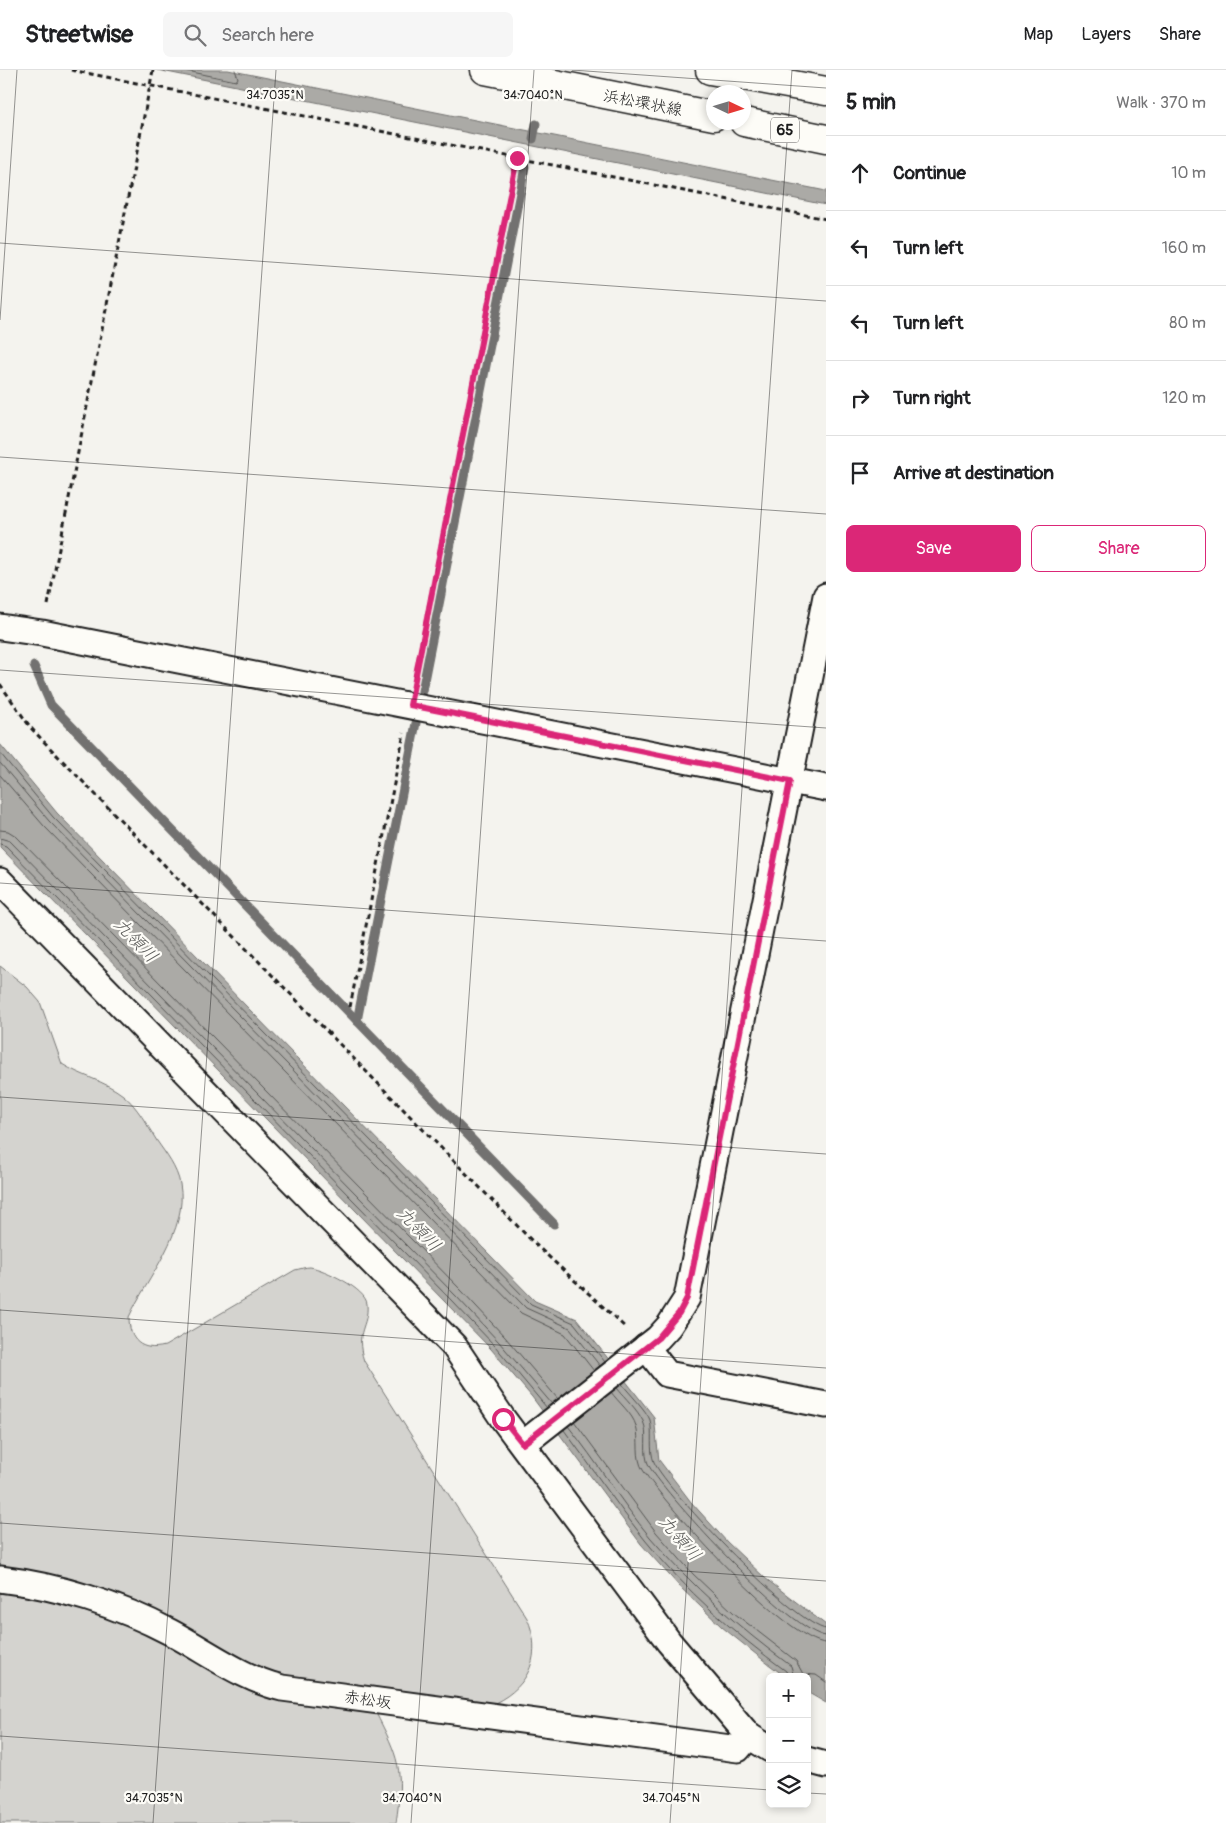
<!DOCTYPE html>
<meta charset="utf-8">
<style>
body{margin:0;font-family:Pangolin,"Klee One",sans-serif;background:#f6f6f6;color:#202124}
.controls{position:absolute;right:15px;bottom:15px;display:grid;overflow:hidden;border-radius:8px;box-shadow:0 2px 8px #0003}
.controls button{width:45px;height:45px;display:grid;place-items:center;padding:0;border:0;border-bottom:1px solid #e0e0e0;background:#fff;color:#202124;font:25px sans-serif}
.compass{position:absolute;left:706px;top:15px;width:45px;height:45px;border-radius:50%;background:#fff;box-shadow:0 2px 8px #0003;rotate:94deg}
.stop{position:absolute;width:15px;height:15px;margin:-11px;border:4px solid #db2777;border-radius:50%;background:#fff}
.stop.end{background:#db2777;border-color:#fff;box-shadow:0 1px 5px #0008}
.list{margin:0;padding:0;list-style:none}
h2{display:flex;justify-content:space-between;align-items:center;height:65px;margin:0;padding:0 20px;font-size:21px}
h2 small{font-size:16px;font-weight:400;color:#757577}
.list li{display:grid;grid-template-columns:32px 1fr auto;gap:15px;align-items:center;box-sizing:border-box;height:75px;padding:0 20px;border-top:1px solid #e0e0e0}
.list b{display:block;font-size:19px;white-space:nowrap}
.list em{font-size:16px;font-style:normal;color:#757577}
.actions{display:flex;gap:10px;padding:15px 20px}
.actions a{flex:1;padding:11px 0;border:1px solid #db2777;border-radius:8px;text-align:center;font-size:18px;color:#db2777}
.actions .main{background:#db2777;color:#fff}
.icon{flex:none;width:28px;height:28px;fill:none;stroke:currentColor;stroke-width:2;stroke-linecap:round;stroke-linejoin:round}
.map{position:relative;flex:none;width:826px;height:1753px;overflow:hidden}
header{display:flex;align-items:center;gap:30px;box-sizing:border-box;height:70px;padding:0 25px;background:#fff;border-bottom:1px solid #e0e0e0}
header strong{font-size:24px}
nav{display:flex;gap:28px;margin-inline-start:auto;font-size:18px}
.search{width:350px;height:45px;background:#f6f6f6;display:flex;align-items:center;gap:12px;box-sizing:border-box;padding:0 18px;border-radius:8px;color:#757577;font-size:19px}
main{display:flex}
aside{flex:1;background:#fff}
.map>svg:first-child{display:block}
.green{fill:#d4d3cf;stroke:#787876}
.water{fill:#abaaa6;stroke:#72716f}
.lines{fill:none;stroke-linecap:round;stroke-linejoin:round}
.shore{stroke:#555553;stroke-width:1}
.stream{stroke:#72716f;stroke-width:9}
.minor-casing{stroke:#1c1c1c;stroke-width:29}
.primary-casing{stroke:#1c1c1c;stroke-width:31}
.path{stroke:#1c1c1c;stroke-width:3;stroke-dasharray:5 4;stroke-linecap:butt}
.minor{stroke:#fdfcf7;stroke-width:25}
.primary{stroke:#fdfcf7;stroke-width:28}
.route{stroke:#db2777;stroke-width:6}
.ticks{fill:none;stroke:#1c1c1c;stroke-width:1;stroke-opacity:0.45}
.labels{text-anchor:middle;stroke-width:4.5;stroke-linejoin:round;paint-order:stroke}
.shield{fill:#fdfcf7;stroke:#605f5e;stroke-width:1}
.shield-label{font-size:15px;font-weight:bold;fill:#1c1c1c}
.street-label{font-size:16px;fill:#1c1c1c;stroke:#fdfcf7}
.water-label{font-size:18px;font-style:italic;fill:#5c5c5a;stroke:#fdfcf7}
.ticks-label{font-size:12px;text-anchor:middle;fill:#1c1c1c;stroke:#fdfcf7;stroke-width:4.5;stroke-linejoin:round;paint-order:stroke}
</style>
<header>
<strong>Streetwise</strong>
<div class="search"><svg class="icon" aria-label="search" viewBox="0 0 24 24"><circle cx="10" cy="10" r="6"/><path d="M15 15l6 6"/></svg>Search here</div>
<nav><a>Map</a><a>Layers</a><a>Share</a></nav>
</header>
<main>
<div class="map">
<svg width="826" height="1753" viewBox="0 0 826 1753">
<rect width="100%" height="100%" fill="#f4f3ee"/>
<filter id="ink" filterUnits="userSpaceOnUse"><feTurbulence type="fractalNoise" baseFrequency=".02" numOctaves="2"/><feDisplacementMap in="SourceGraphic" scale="10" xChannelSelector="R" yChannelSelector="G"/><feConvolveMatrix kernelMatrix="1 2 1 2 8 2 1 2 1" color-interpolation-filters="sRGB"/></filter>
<g filter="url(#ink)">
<path class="green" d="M0,896L27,917L40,932L62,994C81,1006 105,1011 123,1025C137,1036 147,1055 157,1071C166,1084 177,1098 180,1114C189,1160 147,1208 129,1247C129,1270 141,1282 165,1276L295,1200C300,1199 305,1197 310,1197C324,1199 366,1219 367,1234C369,1257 354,1261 364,1291L527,1548C543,1584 530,1616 495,1633L375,1641C399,1688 404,1699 396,1753H0Z"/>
<g class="water">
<polygon points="157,0 228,0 826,121 826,135"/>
<polygon points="0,674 57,743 535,1231 577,1249 654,1347 659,1390 691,1432 727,1472 765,1508 826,1555 826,1633 807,1622 807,1607 786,1607 767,1593 722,1557 680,1517 641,1474 532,1327 491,1279 0,777"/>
</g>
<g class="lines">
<g class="shore">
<polyline points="182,0 236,11 238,8 235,0"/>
<polyline points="0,683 53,747 531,1234 574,1253 605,1292"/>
<polyline points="0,693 49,751 526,1238 570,1258 600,1296"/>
<polyline points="0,705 44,756 521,1243 565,1264 594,1301"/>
<polyline points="0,760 8,761 16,766 461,1220 505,1267 558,1329"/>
<polyline points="0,768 10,771 456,1226 499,1272 552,1334"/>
<polyline points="0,774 6,776 451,1230 495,1276 547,1338"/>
<path d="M622,1314C629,1323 647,1341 650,1350C653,1363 649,1380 654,1392C668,1422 797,1556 826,1559"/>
<path d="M617,1318C625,1328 637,1339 643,1351C649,1364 642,1383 649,1396C668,1428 793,1564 826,1566"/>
<path d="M611,1322C618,1332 633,1344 636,1356C640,1369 635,1388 643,1400C665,1435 788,1572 826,1573"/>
<polyline points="574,1351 656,1462 693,1504 734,1543 796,1591 803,1604 816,1605 826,1612"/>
<path d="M568,1356C597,1392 621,1432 650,1467C692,1516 739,1558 791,1596L794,1607"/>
<path d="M564,1360C591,1396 616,1434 645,1470C685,1520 734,1563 786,1601L788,1607"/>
</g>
<g class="stream">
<polyline points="533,69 536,54"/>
<polyline points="34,596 51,635 554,1154"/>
<polyline points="422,621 525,97"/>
<polyline points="357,951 416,653"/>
</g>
<defs>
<g id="minor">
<polyline points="0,557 42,563 826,718"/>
<polyline points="0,811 454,1276 503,1349 669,1572 749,1666 770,1679"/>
<polyline points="646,1277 667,1304 826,1335"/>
<polyline points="523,1374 658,1268 669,1256 687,1228 826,526"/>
<path d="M0,1509C58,1516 119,1535 170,1562C208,1582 241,1608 282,1618L738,1679L749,1666"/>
<polyline points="807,1690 826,1695"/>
</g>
<g id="primary">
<polyline points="485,0 714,46"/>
<polyline points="710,0 826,21"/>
<polyline points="744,52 826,69"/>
</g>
</defs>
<use href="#minor" class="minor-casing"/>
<use href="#primary" class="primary-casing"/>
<g class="path">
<polyline points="71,0 826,149"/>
<polyline points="48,535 153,0"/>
<polyline points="415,608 517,88"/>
<polyline points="0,614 31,658 51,679 535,1174 626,1258"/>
<polyline points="350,937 404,663"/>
</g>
<use href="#minor" class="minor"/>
<use href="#primary" class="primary"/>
</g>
</g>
<g class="lines" filter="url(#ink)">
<polyline class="route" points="503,1349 523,1374 658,1268 679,1243 687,1228 790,711 410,635 517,88"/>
</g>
<path class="ticks" d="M572,0L826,18M0,173L826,231M0,250L17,0M0,387L826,444M0,600L826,658M0,813L826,871M0,1027L826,1084M0,1240L826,1298M0,1453L826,1511M0,1666L770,1720M807,1723L826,1724M153,1753L276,0M411,1753L534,0M670,1753L792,0"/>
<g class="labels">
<rect class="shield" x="771" y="47.5" width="28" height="25" rx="4"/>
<g class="shield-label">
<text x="785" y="65">65</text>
</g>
<g class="street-label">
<text transform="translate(643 32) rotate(11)" y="6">浜松環状線</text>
<text transform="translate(368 1629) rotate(8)" y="6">赤松坂</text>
</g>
<g class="water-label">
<text transform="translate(136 870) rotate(46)" y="6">九領川</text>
<text transform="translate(419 1159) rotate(46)" y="6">九領川</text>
<text transform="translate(680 1468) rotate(49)" y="6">九領川</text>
</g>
</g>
<g class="ticks-label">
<text x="275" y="29">34.7035°N</text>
<text x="533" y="29">34.7040°N</text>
<text x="154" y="1732">34.7035°N</text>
<text x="412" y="1732">34.7040°N</text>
<text x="671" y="1732">34.7045°N</text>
</g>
</svg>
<div class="controls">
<button>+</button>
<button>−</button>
<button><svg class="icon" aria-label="layers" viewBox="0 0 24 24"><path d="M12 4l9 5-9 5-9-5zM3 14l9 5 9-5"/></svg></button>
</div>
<svg class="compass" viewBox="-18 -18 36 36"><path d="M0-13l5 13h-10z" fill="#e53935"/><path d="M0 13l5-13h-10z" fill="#757577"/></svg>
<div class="stop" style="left:503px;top:1349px"></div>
<div class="stop end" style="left:517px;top:88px"></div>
</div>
<aside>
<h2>5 min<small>Walk · 370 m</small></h2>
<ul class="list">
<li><svg class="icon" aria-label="ahead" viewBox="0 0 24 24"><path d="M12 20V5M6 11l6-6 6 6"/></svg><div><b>Continue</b></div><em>10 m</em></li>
<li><svg class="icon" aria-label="left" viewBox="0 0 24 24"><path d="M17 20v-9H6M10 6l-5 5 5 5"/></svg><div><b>Turn left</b></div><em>160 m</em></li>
<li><svg class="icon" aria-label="left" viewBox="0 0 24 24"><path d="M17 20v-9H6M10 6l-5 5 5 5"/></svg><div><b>Turn left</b></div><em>80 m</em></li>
<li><svg class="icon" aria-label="right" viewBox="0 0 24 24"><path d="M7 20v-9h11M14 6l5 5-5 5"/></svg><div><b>Turn right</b></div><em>120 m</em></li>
<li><svg class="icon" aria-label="arrive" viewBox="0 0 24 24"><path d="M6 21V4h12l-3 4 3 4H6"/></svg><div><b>Arrive at destination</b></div></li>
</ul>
<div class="actions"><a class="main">Save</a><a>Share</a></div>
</aside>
</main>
